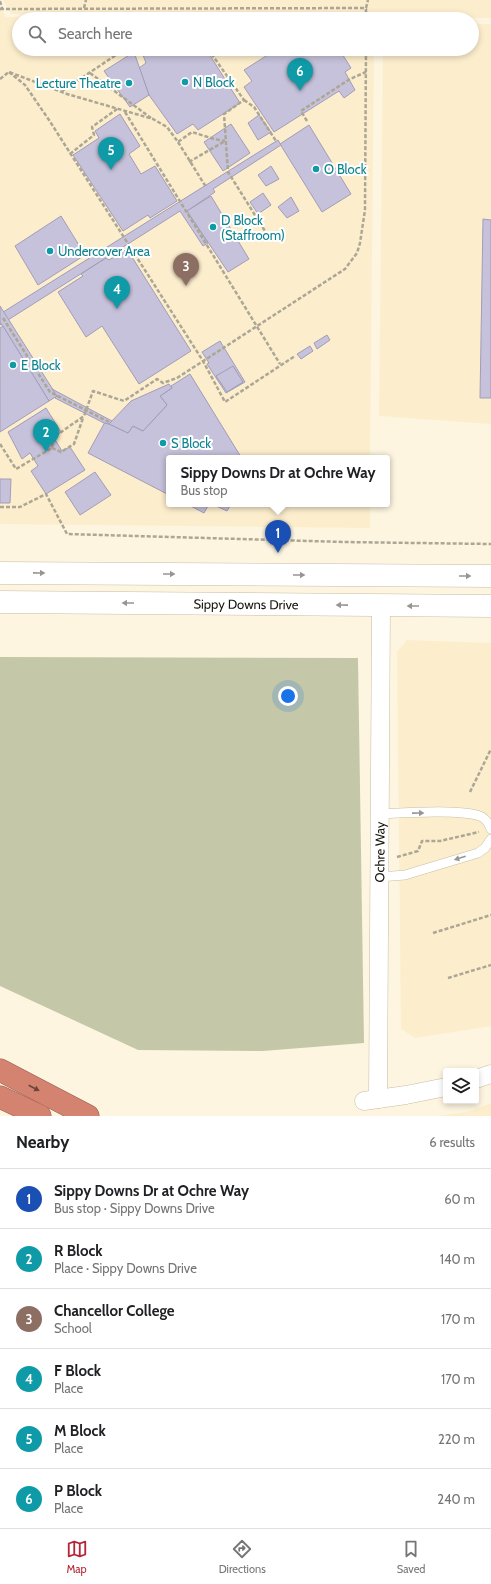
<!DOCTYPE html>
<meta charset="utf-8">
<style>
body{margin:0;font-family:Cabin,sans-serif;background:#f2f2f2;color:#202124}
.controls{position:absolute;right:12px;bottom:12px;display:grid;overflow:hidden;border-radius:4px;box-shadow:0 2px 6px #0003}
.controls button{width:36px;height:36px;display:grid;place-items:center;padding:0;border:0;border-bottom:1px solid #e0e0e0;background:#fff;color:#202124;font:20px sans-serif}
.you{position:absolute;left:288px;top:696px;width:14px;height:14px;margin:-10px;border:3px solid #fff;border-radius:50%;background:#1a73e8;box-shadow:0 0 0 6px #1a73e833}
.badge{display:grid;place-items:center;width:26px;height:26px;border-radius:50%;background:#b62535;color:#fff;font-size:13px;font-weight:700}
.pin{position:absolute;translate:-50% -33px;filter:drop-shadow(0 1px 2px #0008)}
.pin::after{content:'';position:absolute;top:21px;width:14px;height:12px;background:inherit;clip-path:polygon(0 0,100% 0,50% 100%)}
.popup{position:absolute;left:166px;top:455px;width:224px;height:52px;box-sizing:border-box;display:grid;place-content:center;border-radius:4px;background:#fff;filter:drop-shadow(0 1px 3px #0005);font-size:13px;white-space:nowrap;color:#757577}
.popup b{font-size:15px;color:#202124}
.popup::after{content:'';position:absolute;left:50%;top:100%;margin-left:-8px;border:8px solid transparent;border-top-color:#fff}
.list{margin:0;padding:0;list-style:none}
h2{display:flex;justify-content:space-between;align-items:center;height:52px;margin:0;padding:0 16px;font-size:17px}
h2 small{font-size:13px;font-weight:400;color:#757577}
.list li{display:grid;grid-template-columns:26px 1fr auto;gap:12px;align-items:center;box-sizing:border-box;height:60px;padding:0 16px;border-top:1px solid #e0e0e0}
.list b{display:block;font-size:15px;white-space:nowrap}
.list p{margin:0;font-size:13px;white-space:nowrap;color:#757577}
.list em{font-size:13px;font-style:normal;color:#757577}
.icon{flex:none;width:22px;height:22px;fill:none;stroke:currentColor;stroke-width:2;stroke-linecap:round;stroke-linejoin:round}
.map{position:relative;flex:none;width:491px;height:1116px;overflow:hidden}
.search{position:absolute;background:#fff;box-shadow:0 2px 6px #0003;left:12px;right:12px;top:12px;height:44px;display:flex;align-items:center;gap:10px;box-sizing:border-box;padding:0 14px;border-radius:22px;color:#757577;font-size:15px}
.sheet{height:412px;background:#fff}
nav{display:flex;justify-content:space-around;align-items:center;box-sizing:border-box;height:56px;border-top:1px solid #e0e0e0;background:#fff;font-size:11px;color:#757577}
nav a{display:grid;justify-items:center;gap:2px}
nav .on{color:#b62535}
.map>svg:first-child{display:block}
.built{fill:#fceecd}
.green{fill:#c5c8a8}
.building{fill:#c6c2db;stroke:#a29db6}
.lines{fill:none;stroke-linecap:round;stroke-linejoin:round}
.lane-casing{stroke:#c8bda5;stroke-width:10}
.street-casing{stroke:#c8bda5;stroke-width:19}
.secondary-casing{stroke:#c8bda5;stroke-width:23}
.highway-casing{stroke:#925c4d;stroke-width:23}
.path{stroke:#aca695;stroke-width:2.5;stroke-dasharray:4 2;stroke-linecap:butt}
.lane{stroke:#fff;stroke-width:9}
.street{stroke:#fff;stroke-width:18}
.secondary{stroke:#fff;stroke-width:22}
.highway{stroke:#d38370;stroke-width:22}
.oneway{fill:#989692}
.oneway2{fill:#6d4639}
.culture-dot{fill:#0f9aa8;stroke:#fff;stroke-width:1.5}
.labels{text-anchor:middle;stroke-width:4;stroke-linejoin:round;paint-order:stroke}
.culture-label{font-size:13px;fill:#0d838f;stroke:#fff;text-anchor:start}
.street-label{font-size:13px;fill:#19150c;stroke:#fff}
</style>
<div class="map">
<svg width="491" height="1116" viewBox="0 0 491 1116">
<rect width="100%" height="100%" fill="#fdf5e0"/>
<g class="built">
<polygon points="3,0 491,0 491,18 19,19 19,49 374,49 370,458 169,458 169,504 370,504 370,528 0,524 0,7 6,17 202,16 11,14"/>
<polygon points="472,24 491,24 491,424 379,416 383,49 472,49"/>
<polygon points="407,640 491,643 491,1026 415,1038 401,1029 397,652"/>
<polygon points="491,1103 491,1116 439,1116 471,1111"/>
</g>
<polygon class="green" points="0,657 358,658 364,1043 263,1051 138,1050 0,986"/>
<g class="building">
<polygon points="153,49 198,49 200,51 206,49 240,103 198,130 193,124 177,134 149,95 139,68 146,63 143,55"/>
<polygon points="277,49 289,49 293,55 302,49 339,49 351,68 345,72 355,90 344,98 339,91 274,132 244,87 252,81 244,70"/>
<polygon points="134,52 149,95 130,107 104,71"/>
<polygon points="120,114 140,146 129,154 141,174 155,166 177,201 150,218 148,215 123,231 73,155 99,138 95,131"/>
<polygon points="259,115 271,132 258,140 248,123"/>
<polygon points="231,124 250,153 223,171 204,142"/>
<polygon points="309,125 351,194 322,212 280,144"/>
<polygon points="278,140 281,145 213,189 215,192 187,211 208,243 203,246 180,211 0,325 0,314"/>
<polygon points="271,166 279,179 266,186 258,175"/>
<polygon points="263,193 271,205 258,214 250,202"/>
<polygon points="211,196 249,259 228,272 187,211"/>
<polygon points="291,197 299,211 287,218 278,207"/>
<polygon points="61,216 85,255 38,285 15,246"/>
<polygon points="483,219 491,220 491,398 480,398"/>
<polygon points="127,249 191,351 139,384 102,326 86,337 58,292 83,276 81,274 106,258 109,260"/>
<polygon points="0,306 57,396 49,401 0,322"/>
<polygon points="3,326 49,401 0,432 0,328"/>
<polygon points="327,335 330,340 317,349 314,343"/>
<polygon points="220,341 245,382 226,393 207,364 209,363 202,352"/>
<polygon points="310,346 313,351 301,359 297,354"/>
<polygon points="233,366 243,382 227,392 216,376"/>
<polygon points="190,374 241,457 169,458 169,495 88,453 105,422 128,433 133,426 143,431 167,405 160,396 172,388 171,386"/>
<polygon points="169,384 172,388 160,396 167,405 143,431 133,426 128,433 109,424 131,401"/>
<polygon points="52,389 112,421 109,424 104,423 55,398 57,396"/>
<polygon points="46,408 61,432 54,438 62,451 70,447 85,470 46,494 31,471 38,466 30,453 22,459 8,432"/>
<polygon points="95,472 111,495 80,515 65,492"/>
<polygon points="0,479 11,479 10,503 0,503"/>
<polygon points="187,504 209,504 204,513"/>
<polygon points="212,504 231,504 227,511"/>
</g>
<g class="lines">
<defs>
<g id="lane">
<path d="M379,814C401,813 464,808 482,817C487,820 489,824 491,829"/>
<polyline points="380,877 405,875 478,853 485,848 491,839"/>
</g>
<g id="street">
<polyline points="476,1079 491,1074"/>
<path id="s1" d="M378,1099L381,606"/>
<polyline points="364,1101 406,1095 446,1087"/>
</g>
<g id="secondary">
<polyline points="0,573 491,576"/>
<path id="s2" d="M0,602L491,606"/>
</g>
<g id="highway">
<polyline points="0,1070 88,1116"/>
<polyline points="0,1097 40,1116"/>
</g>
</defs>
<use href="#lane" class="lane-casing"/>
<use href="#street" class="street-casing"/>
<use href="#secondary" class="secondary-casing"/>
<use href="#highway" class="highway-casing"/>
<g class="path">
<polyline points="0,1 2,8"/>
<polyline points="84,8 86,0"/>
<polyline points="0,9 366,8 368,0"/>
<polyline points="366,19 366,8"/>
<polyline points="208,49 244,100 224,114 228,172 270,239"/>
<polyline points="9,72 25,85 49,120 203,361 225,402 295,356"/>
<polyline points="90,73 151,118"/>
<polyline points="0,79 9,72 67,94 153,119 167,127 178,142 192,132 214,139 225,141"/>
<polyline points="62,91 125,49"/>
<polyline points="244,100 254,107 276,141"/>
<polyline points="125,112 280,364"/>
<polyline points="307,121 301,111 350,79 366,72"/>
<polyline points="178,142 206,187"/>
<polyline points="70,154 94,135 92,127 117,109"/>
<polyline points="189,162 225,141"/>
<polyline points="3,318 50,392 109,422"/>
<polyline points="0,444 16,469 52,448 54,437 84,416 93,391 124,401 157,379 163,383 177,378 345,269 357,253 360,243 365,210 366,49"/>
<polyline points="52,448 61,452 74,444 83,418"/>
<polyline points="0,507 20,507 46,494 67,534 344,542 491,544"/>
<polyline points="470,792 491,749"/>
<polyline points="397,857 418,851 422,841 440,841 479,832"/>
<polyline points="433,933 491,915"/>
<polyline points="448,978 491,965"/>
</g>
<use href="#lane" class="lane"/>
<use href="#street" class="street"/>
<use href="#secondary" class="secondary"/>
<use href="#highway" class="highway"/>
</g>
<defs><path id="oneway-solid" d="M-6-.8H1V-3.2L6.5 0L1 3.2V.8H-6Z"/></defs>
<g class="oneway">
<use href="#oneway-solid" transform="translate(39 573) rotate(1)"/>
<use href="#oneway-solid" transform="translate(169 574)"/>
<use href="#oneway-solid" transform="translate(299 575)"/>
<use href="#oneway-solid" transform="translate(465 576)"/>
<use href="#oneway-solid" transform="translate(128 603) rotate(-180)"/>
<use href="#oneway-solid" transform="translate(342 605) rotate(-179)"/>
<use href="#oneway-solid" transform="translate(413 606) rotate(-180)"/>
<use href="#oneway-solid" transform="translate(418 813) rotate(-1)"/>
<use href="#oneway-solid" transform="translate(460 858) rotate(163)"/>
</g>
<use class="oneway2" href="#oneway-solid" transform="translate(34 1088) rotate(28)"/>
<g class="culture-dot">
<circle cx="185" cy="82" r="4"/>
<circle cx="129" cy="83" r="4"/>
<circle cx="316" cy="169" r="4"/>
<circle cx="213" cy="227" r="4"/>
<circle cx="50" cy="251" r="4"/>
<circle cx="13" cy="365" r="4"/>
<circle cx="163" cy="443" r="4"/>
</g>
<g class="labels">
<g class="culture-label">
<text x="193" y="87">N Block</text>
<text x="121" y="88" text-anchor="end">Lecture Theatre</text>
<text x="324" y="174">O Block</text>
<text x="221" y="225">D Block<tspan x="221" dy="15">(Staffroom)</tspan></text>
<text x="58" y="256">Undercover Area</text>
<text x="21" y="370">E Block</text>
<text x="171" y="448">S Block</text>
</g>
<g class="street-label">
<text dy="5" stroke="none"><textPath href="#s2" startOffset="246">Sippy Downs Drive</textPath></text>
<text dy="5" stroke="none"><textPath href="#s1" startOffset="247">Ochre Way</textPath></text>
</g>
</g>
</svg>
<div class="controls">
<button><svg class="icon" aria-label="layers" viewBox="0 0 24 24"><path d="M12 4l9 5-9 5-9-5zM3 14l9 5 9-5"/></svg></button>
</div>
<div class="you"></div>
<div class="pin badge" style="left:278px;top:553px;background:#1a4fb4">1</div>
<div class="popup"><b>Sippy Downs Dr at Ochre Way</b>Bus stop</div>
<div class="pin badge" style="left:46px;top:452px;background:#0f9aa8">2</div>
<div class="pin badge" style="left:186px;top:286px;background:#8d6e63">3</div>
<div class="pin badge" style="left:117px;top:309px;background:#0f9aa8">4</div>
<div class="pin badge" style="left:111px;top:170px;background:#0f9aa8">5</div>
<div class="pin badge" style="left:300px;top:91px;background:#0f9aa8">6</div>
<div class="search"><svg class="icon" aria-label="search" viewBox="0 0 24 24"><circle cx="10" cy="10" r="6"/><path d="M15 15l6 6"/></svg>Search here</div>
</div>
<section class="sheet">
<h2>Nearby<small>6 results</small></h2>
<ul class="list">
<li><span class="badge" style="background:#1a4fb4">1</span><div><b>Sippy Downs Dr at Ochre Way</b><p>Bus stop · Sippy Downs Drive</p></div><em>60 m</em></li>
<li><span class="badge" style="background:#0f9aa8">2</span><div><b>R Block</b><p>Place · Sippy Downs Drive</p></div><em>140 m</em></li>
<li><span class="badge" style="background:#8d6e63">3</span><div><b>Chancellor College</b><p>School</p></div><em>170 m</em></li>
<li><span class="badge" style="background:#0f9aa8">4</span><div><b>F Block</b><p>Place</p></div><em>170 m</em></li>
<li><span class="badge" style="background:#0f9aa8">5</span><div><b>M Block</b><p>Place</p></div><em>220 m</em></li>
<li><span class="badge" style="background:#0f9aa8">6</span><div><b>P Block</b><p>Place</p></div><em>240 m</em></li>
</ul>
</section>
<nav>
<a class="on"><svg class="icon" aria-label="map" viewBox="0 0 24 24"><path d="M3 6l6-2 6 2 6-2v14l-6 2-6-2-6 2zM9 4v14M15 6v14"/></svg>Map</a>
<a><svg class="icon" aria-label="directions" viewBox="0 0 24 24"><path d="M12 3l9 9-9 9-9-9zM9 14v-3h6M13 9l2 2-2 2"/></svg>Directions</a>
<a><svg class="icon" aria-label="saved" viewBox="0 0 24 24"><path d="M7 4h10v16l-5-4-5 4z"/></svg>Saved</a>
</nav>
